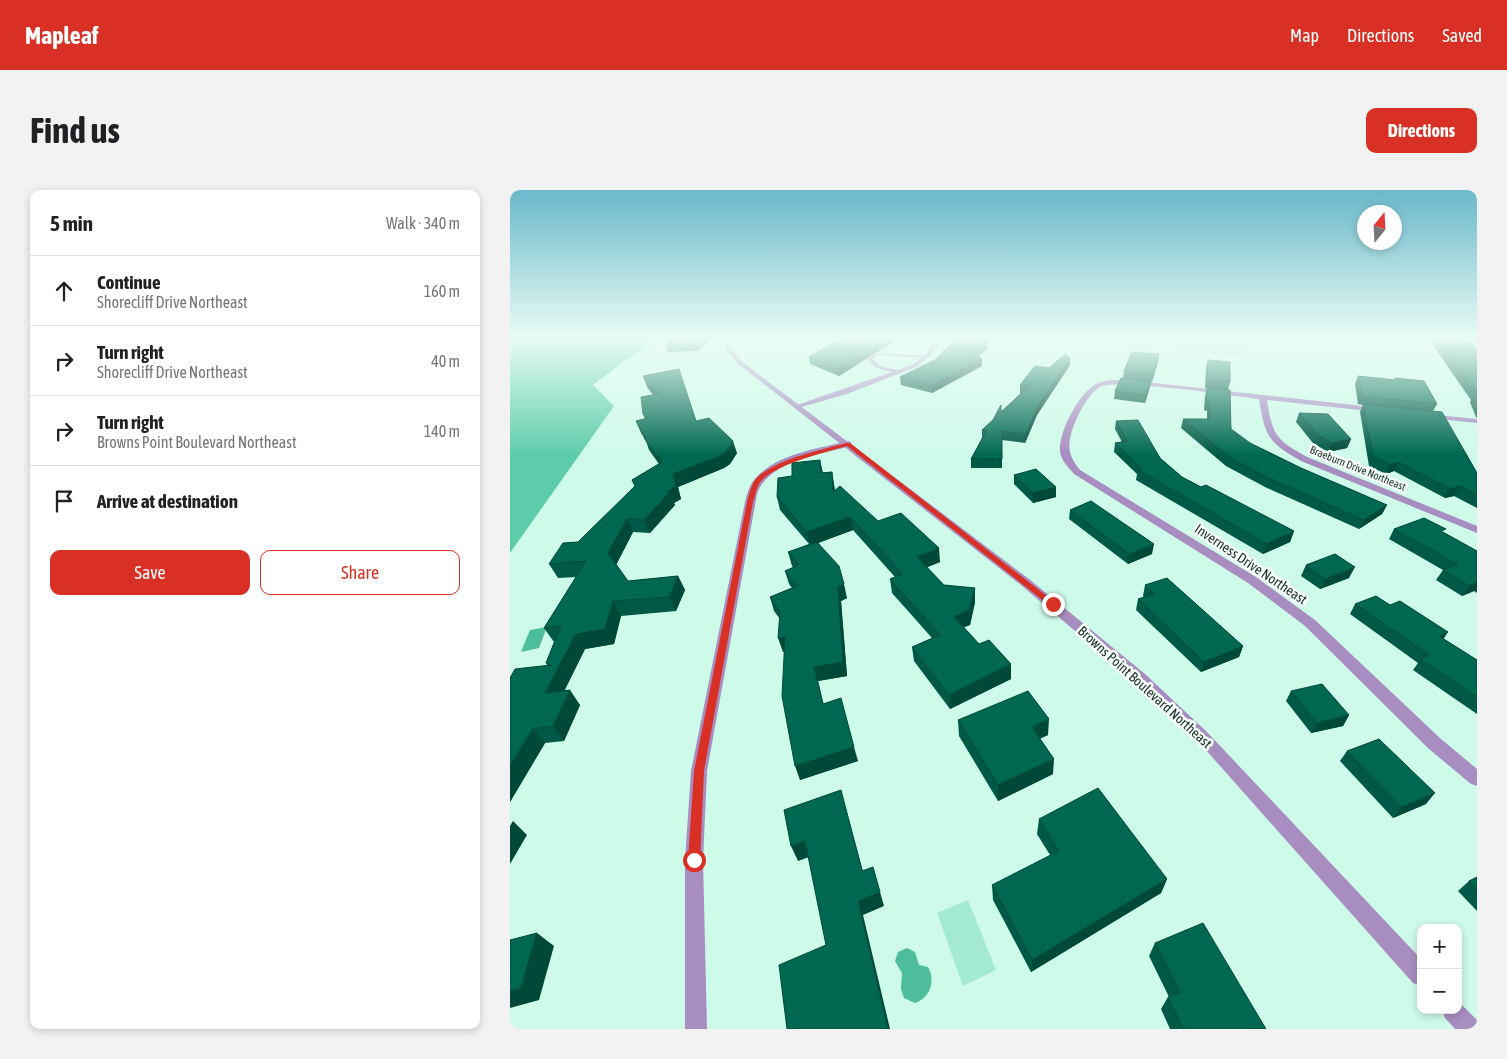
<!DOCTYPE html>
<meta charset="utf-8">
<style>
body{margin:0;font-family:"Asap Condensed",sans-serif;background:#f2f2f2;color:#202124}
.controls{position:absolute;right:15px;bottom:15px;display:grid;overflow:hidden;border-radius:10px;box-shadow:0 2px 8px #0003}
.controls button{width:45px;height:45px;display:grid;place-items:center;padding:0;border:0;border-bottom:1px solid #e0e0e0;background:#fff;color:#202124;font:25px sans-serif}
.compass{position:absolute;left:847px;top:15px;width:45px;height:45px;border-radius:50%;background:#fff;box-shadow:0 2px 8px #0003;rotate:18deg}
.stop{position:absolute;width:15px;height:15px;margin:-11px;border:4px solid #d93025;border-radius:50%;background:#fff}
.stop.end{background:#d93025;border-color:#fff;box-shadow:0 1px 5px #0008}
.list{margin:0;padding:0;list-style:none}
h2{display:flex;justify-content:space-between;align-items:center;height:65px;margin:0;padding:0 20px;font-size:21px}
h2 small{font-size:16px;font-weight:400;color:#757577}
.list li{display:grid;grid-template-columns:32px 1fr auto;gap:15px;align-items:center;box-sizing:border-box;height:70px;padding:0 20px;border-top:1px solid #e0e0e0}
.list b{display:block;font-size:19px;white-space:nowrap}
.list p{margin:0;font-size:16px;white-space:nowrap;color:#757577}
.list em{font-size:16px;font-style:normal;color:#757577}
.actions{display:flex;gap:10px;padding:15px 20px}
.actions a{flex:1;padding:11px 0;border:1px solid #d93025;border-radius:10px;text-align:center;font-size:18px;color:#d93025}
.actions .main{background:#d93025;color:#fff}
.icon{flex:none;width:28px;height:28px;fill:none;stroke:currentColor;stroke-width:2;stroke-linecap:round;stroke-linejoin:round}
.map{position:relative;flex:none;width:967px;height:839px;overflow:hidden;border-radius:10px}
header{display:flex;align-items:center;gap:30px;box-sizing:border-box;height:70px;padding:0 25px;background:#d93025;color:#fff}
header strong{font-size:24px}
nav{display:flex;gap:28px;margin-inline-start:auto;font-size:18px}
.intro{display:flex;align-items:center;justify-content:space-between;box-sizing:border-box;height:120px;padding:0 30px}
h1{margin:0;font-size:35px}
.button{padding:12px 22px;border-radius:10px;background:#d93025;color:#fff;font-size:18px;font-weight:700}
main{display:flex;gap:30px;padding:0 30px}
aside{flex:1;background:#fff;border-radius:10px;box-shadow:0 2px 8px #0003}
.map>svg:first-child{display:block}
.green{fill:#a3ead1}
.forest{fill:#5dccaa}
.water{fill:#4dbd9c}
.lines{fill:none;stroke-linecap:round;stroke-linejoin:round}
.service{fill:#a88dc0;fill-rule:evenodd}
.minor{fill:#a88dc0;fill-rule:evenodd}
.tertiary{fill:#a88dc0;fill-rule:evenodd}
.wall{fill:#005946}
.shaded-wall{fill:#004939}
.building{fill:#006851;stroke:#004939}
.route{fill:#d93025}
.labels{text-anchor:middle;stroke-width:5;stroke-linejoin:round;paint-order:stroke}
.far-street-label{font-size:11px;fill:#1d2e28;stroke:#f5fefa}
.street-label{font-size:14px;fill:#1d2e28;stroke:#f5fefa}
</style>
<header>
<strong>Mapleaf</strong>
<nav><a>Map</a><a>Directions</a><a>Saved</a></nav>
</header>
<div class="intro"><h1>Find us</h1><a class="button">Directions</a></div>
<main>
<aside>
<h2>5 min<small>Walk · 340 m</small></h2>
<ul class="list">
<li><svg class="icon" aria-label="ahead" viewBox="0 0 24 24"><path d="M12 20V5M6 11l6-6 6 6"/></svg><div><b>Continue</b><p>Shorecliff Drive Northeast</p></div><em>160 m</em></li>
<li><svg class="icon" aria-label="right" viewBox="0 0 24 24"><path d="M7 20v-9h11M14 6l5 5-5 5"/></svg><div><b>Turn right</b><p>Shorecliff Drive Northeast</p></div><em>40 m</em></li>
<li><svg class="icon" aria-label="right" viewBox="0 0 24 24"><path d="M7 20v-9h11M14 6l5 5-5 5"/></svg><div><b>Turn right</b><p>Browns Point Boulevard Northeast</p></div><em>140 m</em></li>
<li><svg class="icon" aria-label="arrive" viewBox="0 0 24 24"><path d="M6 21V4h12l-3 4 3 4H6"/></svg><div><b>Arrive at destination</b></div></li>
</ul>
<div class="actions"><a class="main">Save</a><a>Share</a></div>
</aside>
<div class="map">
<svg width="967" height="839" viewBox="0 0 967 839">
<rect width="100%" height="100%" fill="#cefae9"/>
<g class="green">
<polygon points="557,148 729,148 736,155 736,166"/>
<polygon points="458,710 486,780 453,796 427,723"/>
</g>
<polygon class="forest" points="0,148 153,148 113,172 83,195 104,216 0,363"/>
<g class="water">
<polygon points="37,437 29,458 11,462 20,440"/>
<path d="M397,758L405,762L409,775L418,777C426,791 420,808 405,813L394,808L391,799L392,783L385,771L388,762Z"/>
</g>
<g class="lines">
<path class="service" d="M367,163L416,166L418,167L416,168L368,165L362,169L370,176L391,181V183H389C377,181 364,180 357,169Z"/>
<g class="minor">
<polygon points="427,148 433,148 420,166 406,177 337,204 288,218 284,216 402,175 416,164"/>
<path d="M601,190L626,191L871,218V222H868L757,210C763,246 765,249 797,267L967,336V343L791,271C758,252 755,247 749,209C723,206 608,188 590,197C578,204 569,223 564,235C557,253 557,265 570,280L746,387L805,430L931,549L967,579V596L961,594L919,559L795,436L738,393L564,284C558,277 551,270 550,261C548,244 568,205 583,196C588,192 595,191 601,190Z"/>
<polygon points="917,224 967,229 967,233 920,228 916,226"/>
<path d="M338,251L341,252V256C312,264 258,271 247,304L197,581L193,670L197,839H175V670L181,581L235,312C237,305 239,296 244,290C265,264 307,259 338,251Z"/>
</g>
<g class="tertiary">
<polygon points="218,148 224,148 221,157 231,171 519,389 635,484 697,542 911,769 911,796 903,793 687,550 625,492 511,395 227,173 215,157"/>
<polygon points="948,811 967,830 967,839 945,839 935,828 932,820 948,820"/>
</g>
</g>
<g class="wall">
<polygon points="163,148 201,148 188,161 158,162 156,155"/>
<polygon points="332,148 389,148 329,186 300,174 299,167"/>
<polygon points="918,148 956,148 967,159 967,228 966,227 960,212 961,210"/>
<polygon points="478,151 478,158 468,167 472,176 422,203 391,195 390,187"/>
<polygon points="560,168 560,175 527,225 515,253 492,250 492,278 461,278 461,269 472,248 472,240 512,203 510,203 510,195 539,178"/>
<polygon points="698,170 720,192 718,200 695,198 696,177"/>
<polygon points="648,172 642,192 641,192 639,200 635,213 604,209 605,201 613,188 614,181"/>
<polygon points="133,186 186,231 227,263 220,274 214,278 168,297 171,309 164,313 165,315 140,343 123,342 106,375 118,391 168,386 175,400 166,421 111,426 104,454 75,459 54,501 70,515 54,551 35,553 0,612 0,488 38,476 36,473 44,452 34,438 67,387 48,388 39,374 68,352 149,274 139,260 136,251 131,243 126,231 135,229 133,224 143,205 137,197"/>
<polygon points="848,186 885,190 885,188 927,214 923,221 967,283 967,318 944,306 935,308 884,281 876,284 859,276 850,222 853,215 848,214 845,194"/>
<polygon points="697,198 721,239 740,253 791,278 877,315 872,324 849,339 755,297 716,276 671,238 673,229 697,229 697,221 694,220 695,206"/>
<polygon points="789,223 841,249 837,258 818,262 803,253 786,232"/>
<polygon points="606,231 672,287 691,297 784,341 780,352 753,364 626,290 627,284 604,262 605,253 612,252 605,239"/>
<polygon points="322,282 325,300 368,331 430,372 417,377 434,395 465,398 465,412 460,435 454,437 501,489 440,519 404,471 402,457 422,448 382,403 380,389 385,387 343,340 308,353 337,408 331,411 337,486 308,491 313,514 348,571 290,590 274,462 273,462 270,429 264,421 260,407 282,398 279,394 275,381 283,377 282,376 278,362 299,354 270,320 267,307 313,283"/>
<polygon points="504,285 546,307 523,313 504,294"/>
<polygon points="560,320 642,364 618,374 559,329"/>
<polygon points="884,339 934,343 967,361 967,403 964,401 952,406 926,390 933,380 879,349"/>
<polygon points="796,375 839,388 810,399 791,386"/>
<polygon points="635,395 733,456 729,467 691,482 626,420 628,409 634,407 633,406"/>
<polygon points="845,414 880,415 967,470 967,524 903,480 908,473 840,424"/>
<polygon points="781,501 839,525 833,536 801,543 776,511"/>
<polygon points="448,530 538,545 530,548 543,584 488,611 449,546"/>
<polygon points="837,561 916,614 883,628 830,571"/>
<polygon points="529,629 657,689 651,703 521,782 483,710 482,695 540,665 527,644"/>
<polygon points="967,687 967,721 948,701 959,691"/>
<polygon points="645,753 756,839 660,839 651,819 658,807 659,807 639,766"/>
</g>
<g class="shaded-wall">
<polygon points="192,148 201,148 188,161 186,154"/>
<polygon points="377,148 389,148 329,186 328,178"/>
<polygon points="475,148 481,148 478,151 478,158 461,173 461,166"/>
<polygon points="649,164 648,172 642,192 643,184"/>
<polygon points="472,168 472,176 422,203 421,195"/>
<polygon points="560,168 560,175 527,225 515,253 516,244 527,217"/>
<polygon points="641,192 639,200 635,213 636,205"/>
<polygon points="841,249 837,258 818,262 821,253"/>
<polygon points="223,251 227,263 220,274 214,278 168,297 171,309 164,313 165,315 140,343 134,330 157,302 163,284"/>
<polygon points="310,270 313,283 313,296 311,283"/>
<polygon points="888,272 884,281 876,284 880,275"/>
<polygon points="322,282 324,295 326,315 323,302"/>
<polygon points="950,296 944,306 935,308 940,299"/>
<polygon points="546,297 546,307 523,313 523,303"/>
<polygon points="877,315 872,324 849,339 854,330"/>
<polygon points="340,327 343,340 300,356 297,342"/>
<polygon points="117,329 123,342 105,377 98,363"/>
<polygon points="784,341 780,352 753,364 757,354"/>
<polygon points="644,354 642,364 618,374 619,364"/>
<polygon points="429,358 430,372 408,381 407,367"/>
<polygon points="845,377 839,388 810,399 815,389"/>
<polygon points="168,386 175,400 166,421 159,407"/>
<polygon points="967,392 967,397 964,401 952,406 959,396"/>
<polygon points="334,394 337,408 331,411 337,486 308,491 317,528 304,477 328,397"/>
<polygon points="465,398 465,412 460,435 445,441 444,427"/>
<polygon points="103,411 111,426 104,454 75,459 46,518 35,503 66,444"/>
<polygon points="938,442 931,453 929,446"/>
<polygon points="275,447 280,461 273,462 268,448"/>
<polygon points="733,456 729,467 691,482 694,472"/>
<polygon points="501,474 501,489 440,519 439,505"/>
<polygon points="60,500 70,515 54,551 43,536"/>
<polygon points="839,525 833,536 801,543 807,533"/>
<polygon points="539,529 538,545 521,553 522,537"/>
<polygon points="23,539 35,553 0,612 0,575"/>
<polygon points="344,557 348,571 290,590 285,576"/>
<polygon points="544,569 543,584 488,611 488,595"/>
<polygon points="331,600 335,615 357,696 352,681"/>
<polygon points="925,603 916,614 883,628 891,617"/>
<polygon points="3,631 17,645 0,674 0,636"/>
<polygon points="295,651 302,666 288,671 281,656"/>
<polygon points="657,689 651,703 521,782 522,770"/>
<polygon points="370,702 374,716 353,725 380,839 378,839 348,711"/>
<polygon points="27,743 44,756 29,810 0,818 0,801"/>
</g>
<g class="building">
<polygon points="163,148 192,148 186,154 156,155"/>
<polygon points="332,148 377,148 328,178 299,167"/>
<polygon points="447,148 475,148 473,150 478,150 461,166 472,168 421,195 390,187 425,170"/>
<polygon points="928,148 956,148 967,159 967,162 960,161 967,170 967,202"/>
<polygon points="622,162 649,164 643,184 614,181"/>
<polygon points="555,164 560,168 527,217 516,244 492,241 492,269 461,269 477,240 472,240 483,230 491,215 491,222 519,196 510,195 525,176 539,178"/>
<polygon points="698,170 720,172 720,192 697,190"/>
<polygon points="169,179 186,231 199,228 223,251 216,262 210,266 163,284 166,296 157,302 160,302 134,330 117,329 98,363 118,391 168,386 159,407 103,411 95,439 66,444 35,503 60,500 43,536 23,539 0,575 0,488 5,479 41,475 36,473 51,436 34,438 76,371 39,374 53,353 68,352 125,296 122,290 152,272 134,248 136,248 126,231 138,228 133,224 131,207 148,204 133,186"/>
<polygon points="848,186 886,190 885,188 914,191 927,214 852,206"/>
<polygon points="611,188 641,192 636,205 605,201"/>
<polygon points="697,198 720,200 721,239 740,253 791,278 877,315 854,330 758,288 719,267 673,229 699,229 699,212 696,212"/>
<polygon points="853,214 932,222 967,283 967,305 950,296 940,299 888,272 880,275 863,266"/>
<polygon points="789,223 818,224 841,249 821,253 807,244"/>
<polygon points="628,230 650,268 672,287 691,297 696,295 784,341 757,354 628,280 632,279 605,253 617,251 606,231"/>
<polygon points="310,270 311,283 322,282 323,302 330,296 368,331 391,323 429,358 407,367 434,395 465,398 459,420 444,427 469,454 479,450 501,474 439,505 402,457 430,445 380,389 393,384 340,327 297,342 267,307 268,288 282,286 282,273"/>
<polygon points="526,279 546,297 523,303 504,285"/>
<polygon points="581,311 644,354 619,364 560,320"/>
<polygon points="914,328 936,339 931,341 967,361 967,392 959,396 933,380 948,375 884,339"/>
<polygon points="307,352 329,376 334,394 328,397 333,472 304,477 313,514 331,508 344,557 285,576 272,506 275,447 268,448 270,422 260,407 287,396 275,381 289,375 278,362"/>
<polygon points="825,364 845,377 815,389 796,375"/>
<polygon points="657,388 733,456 694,472 628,409 644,404 635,395"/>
<polygon points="866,406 880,415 890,411 938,442 929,446 967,470 967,507 910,469 919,465 845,414"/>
<polygon points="812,494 839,525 807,533 781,501"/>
<polygon points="518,501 539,529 522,537 544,569 488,595 448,530"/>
<polygon points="869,549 925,603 891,617 837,561"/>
<polygon points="588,598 657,689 522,770 482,695 549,661 529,629"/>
<polygon points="331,600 352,681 363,677 370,702 348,711 378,839 277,839 269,775 316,755 295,651 281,656 274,620"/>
<polygon points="967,687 967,700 959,691"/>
<polygon points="693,733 756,839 673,839 658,807 670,802 645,753"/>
<polygon points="27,743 11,798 0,801 0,750"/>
</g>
<linearGradient id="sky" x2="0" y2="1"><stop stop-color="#6ab8ca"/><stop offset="0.56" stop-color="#e9fdf5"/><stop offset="1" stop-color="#e9fdf5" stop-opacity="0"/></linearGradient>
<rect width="967" height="265" fill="url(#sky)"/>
<path class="route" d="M336,253H340L547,414L540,416L337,256C317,262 260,275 249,294C246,299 245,306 243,312L194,581L190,670L189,675L184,676L180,675L178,670L184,581L237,312C239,305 241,296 245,290C262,270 311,260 336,253Z"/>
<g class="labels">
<g class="far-street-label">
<text transform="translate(848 278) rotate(22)" y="4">Braeburn Drive Northeast</text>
</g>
<g class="street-label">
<text transform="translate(741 374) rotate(34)" y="5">Inverness Drive Northeast</text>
<text transform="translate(635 497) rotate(42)" y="5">Browns Point Boulevard Northeast</text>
</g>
</g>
</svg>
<div class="controls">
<button>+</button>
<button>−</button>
</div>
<svg class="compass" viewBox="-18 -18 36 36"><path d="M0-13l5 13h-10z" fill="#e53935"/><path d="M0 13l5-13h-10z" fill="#757577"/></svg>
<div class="stop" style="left:184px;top:670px"></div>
<div class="stop end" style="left:543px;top:414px"></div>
</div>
</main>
